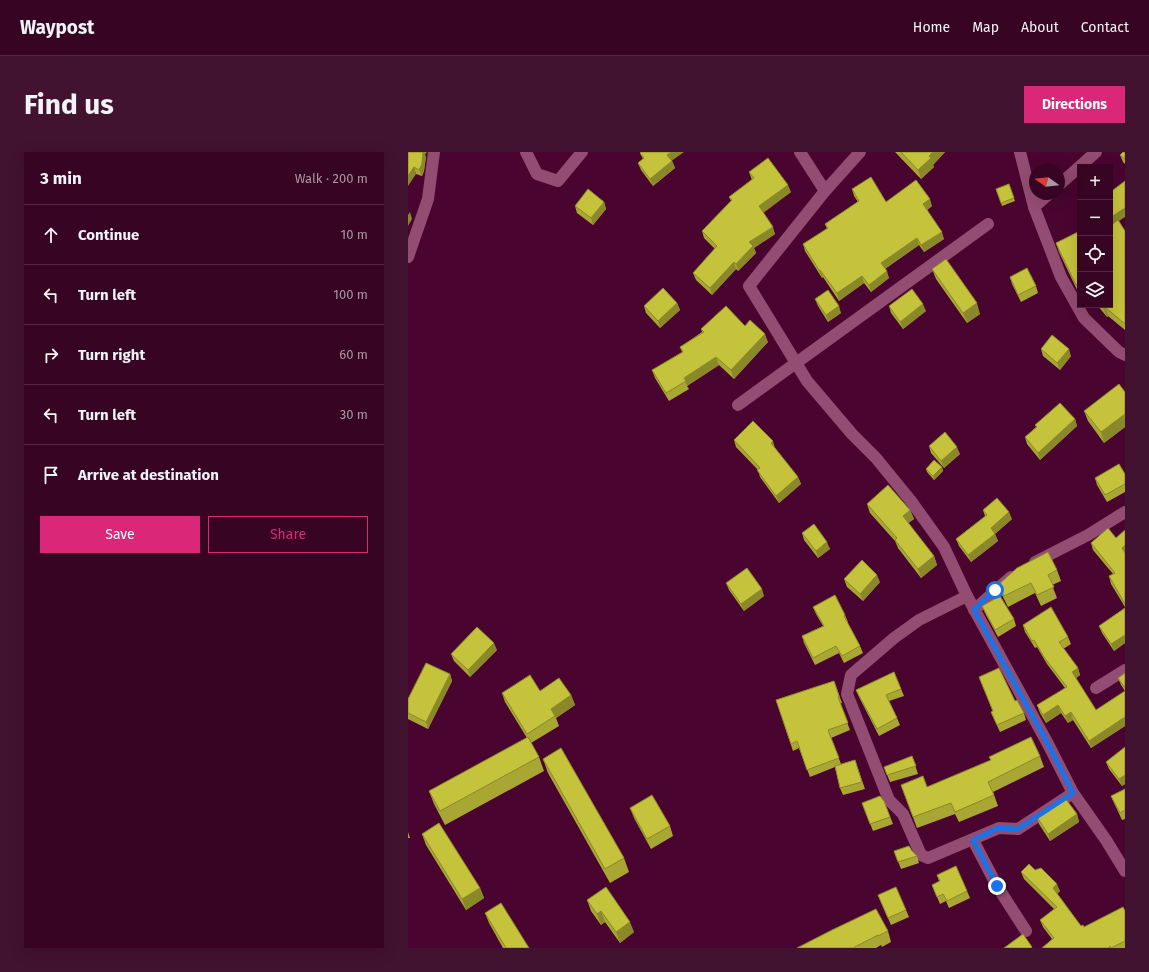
<!DOCTYPE html>
<meta charset="utf-8">
<style>
body{margin:0;font-family:"Fira Sans",sans-serif;background:#421231;color:#f1f3f6}
.controls{position:absolute;right:12px;top:12px;display:grid;overflow:hidden;border-radius:0px;box-shadow:0 4px 16px #0002}
.controls button{width:36px;height:36px;display:grid;place-items:center;padding:0;border:0;border-bottom:1px solid #512541;background:#370424;color:#f1f3f6;font:20px sans-serif}
.compass{position:absolute;left:621px;top:12px;width:36px;height:36px;border-radius:50%;background:#370424;box-shadow:0 4px 16px #0002;rotate:285deg}
.stop{position:absolute;width:12px;height:12px;margin:-9px;border:3px solid #1a73e8;border-radius:50%;background:#fff}
.stop.end{background:#1a73e8;border-color:#fff;box-shadow:0 1px 4px #0008}
.list{margin:0;padding:0;list-style:none}
h2{display:flex;justify-content:space-between;align-items:center;height:52px;margin:0;padding:0 16px;font-size:17px}
h2 small{font-size:13px;font-weight:400;color:#aa98a6}
.list li{display:grid;grid-template-columns:26px 1fr auto;gap:12px;align-items:center;box-sizing:border-box;height:60px;padding:0 16px;border-top:1px solid #512541}
.list b{display:block;font-size:15px;white-space:nowrap}
.list em{font-size:13px;font-style:normal;color:#aa98a6}
.actions{display:flex;gap:8px;padding:12px 16px}
.actions a{flex:1;padding:9px 0;border:1px solid #db2777;border-radius:0px;text-align:center;font-size:14px;color:#db2777}
.actions .main{background:#db2777;color:#fff}
.icon{flex:none;width:22px;height:22px;fill:none;stroke:currentColor;stroke-width:2;stroke-linecap:round;stroke-linejoin:round}
.map{position:relative;flex:none;width:717px;height:796px;overflow:hidden;border-radius:0px}
header{display:flex;align-items:center;gap:24px;box-sizing:border-box;height:56px;padding:0 20px;background:#370424;border-bottom:1px solid #512541}
header strong{font-size:19px}
nav{display:flex;gap:22px;margin-inline-start:auto;font-size:14px}
.intro{display:flex;align-items:center;justify-content:space-between;box-sizing:border-box;height:96px;padding:0 24px}
h1{margin:0;font-size:28px}
.button{padding:10px 18px;border-radius:0px;background:#db2777;color:#fff;font-size:14px;font-weight:700}
main{display:flex;gap:24px;padding:0 24px}
aside{flex:1;background:#370424;border-radius:0px;box-shadow:0 4px 16px #0002}
.map>svg:first-child{display:block}
.lines{fill:none;stroke-linecap:round;stroke-linejoin:round}
.street{stroke:#934c72;stroke-width:12}
.wall{fill:#a9a733}
.shaded-wall{fill:#8a8829}
.building{fill:#c5c23b;stroke:#8a8829}
.route{stroke:#1a73e8;stroke-width:5}
</style>
<header>
<strong>Waypost</strong>
<nav><a>Home</a><a>Map</a><a>About</a><a>Contact</a></nav>
</header>
<div class="intro"><h1>Find us</h1><a class="button">Directions</a></div>
<main>
<aside>
<h2>3 min<small>Walk · 200 m</small></h2>
<ul class="list">
<li><svg class="icon" aria-label="ahead" viewBox="0 0 24 24"><path d="M12 20V5M6 11l6-6 6 6"/></svg><div><b>Continue</b></div><em>10 m</em></li>
<li><svg class="icon" aria-label="left" viewBox="0 0 24 24"><path d="M17 20v-9H6M10 6l-5 5 5 5"/></svg><div><b>Turn left</b></div><em>100 m</em></li>
<li><svg class="icon" aria-label="right" viewBox="0 0 24 24"><path d="M7 20v-9h11M14 6l5 5-5 5"/></svg><div><b>Turn right</b></div><em>60 m</em></li>
<li><svg class="icon" aria-label="left" viewBox="0 0 24 24"><path d="M17 20v-9H6M10 6l-5 5 5 5"/></svg><div><b>Turn left</b></div><em>30 m</em></li>
<li><svg class="icon" aria-label="arrive" viewBox="0 0 24 24"><path d="M6 21V4h12l-3 4 3 4H6"/></svg><div><b>Arrive at destination</b></div></li>
</ul>
<div class="actions"><a class="main">Save</a><a>Share</a></div>
</aside>
<div class="map">
<svg width="717" height="796" viewBox="0 0 717 796">
<rect width="100%" height="100%" fill="#490530"/>
<g class="lines">
<g class="street">
<polyline points="118,0 129,22 150,29 174,0"/>
<polyline points="392,0 417,39 341,134 399,229 444,282 468,306 503,349 536,395 559,444 640,592 665,641 698,688 717,719"/>
<polyline points="612,0 626,55 653,125 676,166 711,200 717,203"/>
<polyline points="651,33 688,0"/>
<polyline points="417,39 452,0"/>
<polyline points="626,55 641,42"/>
<polyline points="0,105 20,47 26,0"/>
<polyline points="330,253 580,72"/>
<polyline points="627,410 680,383 717,360"/>
<polyline points="559,444 511,468 486,486 443,523 439,542 481,648 495,662 513,703 520,706 591,676 610,677 665,641"/>
<polyline points="566,458 603,425"/>
<polyline points="688,536 717,518"/>
<polyline points="565,688 589,734 618,779"/>
</g>
</g>
<g class="wall">
<polygon points="0,0 17,3 18,5 16,19 14,24 8,22"/>
<polygon points="487,0 537,0 525,13 526,15 513,27"/>
<polygon points="717,0 717,12 715,10 712,3"/>
<polygon points="232,1 264,9 267,16 245,34 233,18 230,11 235,7"/>
<polygon points="341,20 383,40 355,60 367,82 346,96 348,101 330,119 328,117 304,143 288,128 285,121 307,97 296,86 294,79 323,49 321,45 344,28"/>
<polygon points="601,32 607,49 594,54 588,37"/>
<polygon points="444,37 478,50 524,54 519,58 536,87 516,100 511,93 477,117 481,126 463,140 456,131 431,149 415,125 414,126 397,99 395,92 419,77 417,72 450,50 446,44"/>
<polygon points="196,50 198,57 185,73 169,61 167,54"/>
<polygon points="711,69 717,79 717,178 700,164 699,165 689,153 702,153"/>
<polygon points="672,79 672,142 671,142 651,100 648,91"/>
<polygon points="524,117 572,162 559,171 528,127"/>
<polygon points="602,125 628,134 630,141 613,150 604,132"/>
<polygon points="407,147 433,161 420,170 410,154"/>
<polygon points="269,151 272,158 252,176 238,161 236,154"/>
<polygon points="481,154 518,159 495,177 483,161"/>
<polygon points="337,174 360,190 326,227 311,213 279,234 281,237 261,249 247,226 244,218 274,200 272,195 294,180 293,177"/>
<polygon points="633,197 663,204 652,218 635,204"/>
<polygon points="717,240 717,275 696,291 680,269 676,259"/>
<polygon points="667,267 669,274 632,308 619,292 617,285 628,275 627,273"/>
<polygon points="326,288 367,296 390,325 393,332 371,351 352,325 350,318 328,295"/>
<polygon points="521,294 552,302 536,316 523,301"/>
<polygon points="534,315 535,319 526,328 519,320 518,317"/>
<polygon points="717,322 717,340 699,350 689,333 687,326"/>
<polygon points="459,352 502,358 506,367 500,371 526,404 529,413 513,426 490,396 487,389 462,361"/>
<polygon points="575,358 604,367 587,382 590,389 563,410 551,394 548,387 577,364"/>
<polygon points="717,378 717,455 703,432 701,424 705,422 685,398 683,391 708,386"/>
<polygon points="394,381 422,397 410,406 396,388"/>
<polygon points="649,418 653,429 644,433 649,446 633,454 627,441 600,455 594,443 590,433"/>
<polygon points="436,427 472,430 455,449 439,435"/>
<polygon points="318,431 356,444 336,459 321,438"/>
<polygon points="574,454 606,467 608,474 590,485 577,461"/>
<polygon points="405,455 437,463 440,470 439,470 452,494 455,501 436,511 431,501 407,513 396,491 394,484 415,474 408,462"/>
<polygon points="717,456 717,491 706,499 694,481 691,474"/>
<polygon points="615,473 660,485 663,492 655,497 670,516 672,523 668,526 688,558 717,539 713,533 710,526 717,521 717,574 683,596 665,568 660,571 653,561 638,571 632,561 629,553 657,536 639,512 629,495 627,496 617,480"/>
<polygon points="89,498 62,525 46,509 43,502"/>
<polygon points="486,520 496,544 481,549 489,566 492,573 471,584 451,545 448,538"/>
<polygon points="42,522 44,529 20,577 0,567 0,547"/>
<polygon points="571,525 607,549 616,561 618,568 592,580 586,567 583,560 585,560"/>
<polygon points="426,529 434,551 432,552 442,578 423,586 433,612 447,608 457,637 435,643 432,636 427,615 402,625 391,596 385,599 368,548"/>
<polygon points="132,539 163,543 167,553 148,566 151,574 123,591 131,605 136,619 37,673 26,652 21,639 119,586 97,550 94,541"/>
<polygon points="717,595 717,632 714,634 701,617 698,610"/>
<polygon points="504,604 510,622 482,630 476,615"/>
<polygon points="632,604 636,615 585,640 590,654 551,670 547,662 509,676 493,633 519,635"/>
<polygon points="135,607 216,706 221,720 202,731 140,621"/>
<polygon points="717,637 717,667 714,668 706,651 703,644"/>
<polygon points="476,649 485,672 465,679 454,651"/>
<polygon points="222,656 262,674 265,684 243,697 226,666"/>
<polygon points="669,662 671,670 642,689 631,672 629,665"/>
<polygon points="0,680 2,686 0,686"/>
<polygon points="14,682 72,736 76,746 58,758 18,693"/>
<polygon points="486,699 504,699 509,704 511,711 493,717"/>
<polygon points="627,718 652,739 649,742 673,774 676,775 717,759 717,796 634,796 644,787 635,775 632,768 646,757 616,727 613,720"/>
<polygon points="529,723 559,739 562,746 541,756 538,749 532,752 524,733 531,729"/>
<polygon points="470,743 498,758 501,765 483,773"/>
<polygon points="179,748 226,780 212,791 197,770 193,773 183,759"/>
<polygon points="77,761 121,796 95,796 81,771"/>
<polygon points="480,779 483,790 474,795 473,793 468,796 389,796"/>
</g>
<g class="shaded-wall">
<polygon points="15,0 19,0 17,3 18,5 16,19 14,24 11,18"/>
<polygon points="264,0 276,0 262,10 259,3"/>
<polygon points="525,0 537,0 525,13 526,15 513,27 510,18"/>
<polygon points="264,9 267,16 245,34 242,27"/>
<polygon points="6,15 8,22 0,34 0,24"/>
<polygon points="380,33 383,40 354,62 351,54"/>
<polygon points="522,47 524,54 518,59 515,52"/>
<polygon points="196,50 198,57 185,73 183,66"/>
<polygon points="717,56 717,65 702,75 702,66"/>
<polygon points="2,60 4,67 0,74 0,63"/>
<polygon points="365,75 367,82 346,96 348,101 330,119 328,112 341,90"/>
<polygon points="534,80 536,87 516,100 513,93"/>
<polygon points="509,86 511,93 475,118 473,111"/>
<polygon points="326,110 328,117 304,143 302,136"/>
<polygon points="411,118 412,118 415,125 414,126"/>
<polygon points="479,119 481,126 463,140 461,133"/>
<polygon points="454,124 456,131 431,149 429,141"/>
<polygon points="269,151 272,158 252,176 250,169"/>
<polygon points="569,151 572,162 559,171 555,161"/>
<polygon points="515,152 518,159 495,177 492,170"/>
<polygon points="431,154 433,161 420,170 418,163"/>
<polygon points="697,155 700,164 699,165 696,156"/>
<polygon points="357,182 360,190 326,227 323,218"/>
<polygon points="661,197 663,204 652,218 649,211"/>
<polygon points="308,205 311,213 279,234 276,226"/>
<polygon points="717,262 717,275 696,291 693,280"/>
<polygon points="667,267 669,274 632,308 630,301"/>
<polygon points="365,289 367,296 365,298 363,291"/>
<polygon points="549,295 552,302 536,316 533,309"/>
<polygon points="534,315 535,319 526,328 525,324"/>
<polygon points="390,325 393,332 371,351 368,344"/>
<polygon points="502,358 506,367 498,373 495,364"/>
<polygon points="601,360 604,367 585,383 583,376"/>
<polygon points="587,382 590,389 563,410 560,403"/>
<polygon points="419,390 422,397 410,406 408,399"/>
<polygon points="717,393 717,402 714,396"/>
<polygon points="526,404 529,413 513,426 510,417"/>
<polygon points="469,423 472,430 455,449 452,442"/>
<polygon points="354,437 356,444 336,459 333,452"/>
<polygon points="717,483 717,491 706,499 703,492"/>
<polygon points="86,491 89,498 62,525 60,518"/>
<polygon points="670,516 672,523 667,527 664,520"/>
<polygon points="42,522 44,529 20,577 18,570"/>
<polygon points="163,543 167,553 148,566 143,557"/>
<polygon points="650,553 653,561 638,571 635,563"/>
<polygon points="663,560 665,568 660,571 657,564"/>
<polygon points="717,565 717,574 683,596 681,589"/>
<polygon points="717,623 717,632 714,634 711,627"/>
<polygon points="669,662 671,670 642,689 640,682"/>
<polygon points="649,732 652,739 648,743 645,736"/>
<polygon points="72,736 76,746 58,758 54,747"/>
<polygon points="193,759 197,770 193,773 189,762"/>
<polygon points="222,770 226,780 212,791 208,780"/>
</g>
<g class="building">
<polygon points="0,0 15,0 14,12 11,18 6,15 0,24"/>
<polygon points="233,0 264,0 259,3 264,9 242,27 230,11 236,6 232,1"/>
<polygon points="493,0 525,0 521,4 523,6 510,18"/>
<polygon points="715,0 717,0 717,7 712,3"/>
<polygon points="360,6 380,33 351,54 365,75 341,90 345,94 328,112 326,110 302,136 285,121 309,94 294,79 324,48 321,45 346,26 341,20"/>
<polygon points="463,25 478,50 508,28 522,47 515,52 534,80 513,93 509,86 473,111 479,119 461,133 454,124 429,141 412,118 411,118 395,92 420,76 417,72 451,49 444,37"/>
<polygon points="717,29 717,56 702,66 702,34 705,38"/>
<polygon points="601,32 606,46 593,51 588,37"/>
<polygon points="180,37 196,50 183,66 167,54"/>
<polygon points="710,68 717,79 717,172 697,155 696,156 694,153 702,153 702,74"/>
<polygon points="672,79 672,131 668,133 648,91"/>
<polygon points="538,107 569,151 555,161 524,117"/>
<polygon points="619,116 628,134 610,143 602,125"/>
<polygon points="255,136 269,151 250,169 236,154"/>
<polygon points="504,137 515,152 492,170 481,154"/>
<polygon points="420,138 431,154 418,163 407,147"/>
<polygon points="318,154 337,174 342,168 357,182 323,218 308,205 276,226 278,229 258,241 244,218 275,200 272,195 296,180 293,177"/>
<polygon points="644,183 661,197 649,211 633,197"/>
<polygon points="711,232 717,240 717,262 693,280 676,259"/>
<polygon points="652,251 667,267 630,301 617,285 629,275 627,273"/>
<polygon points="345,269 365,289 363,291 390,325 368,344 349,318 352,316 326,288"/>
<polygon points="537,280 549,295 533,309 521,294"/>
<polygon points="526,308 534,315 525,324 518,317"/>
<polygon points="711,312 717,322 717,332 697,343 687,326"/>
<polygon points="480,333 502,358 495,364 526,404 510,417 487,388 489,386 459,352"/>
<polygon points="589,346 601,360 583,376 587,382 560,403 548,387 579,363 575,358"/>
<polygon points="406,372 419,390 408,399 394,381"/>
<polygon points="700,376 708,386 717,378 717,393 714,396 717,401 717,452 701,424 707,421 683,391"/>
<polygon points="640,400 649,418 640,423 646,435 629,443 623,431 596,444 590,433 609,416"/>
<polygon points="454,408 469,423 452,442 436,427"/>
<polygon points="339,416 354,437 333,452 318,431"/>
<polygon points="427,443 437,463 436,464 452,494 434,504 428,494 405,506 394,484 416,474 405,455"/>
<polygon points="592,444 606,467 587,478 574,454"/>
<polygon points="643,455 660,485 651,490 670,516 664,520 688,558 717,539 717,565 681,589 663,560 657,564 650,553 635,563 629,553 659,535 636,505 626,488 624,489 615,473"/>
<polygon points="717,456 717,483 703,492 691,474"/>
<polygon points="69,475 86,491 60,518 43,502"/>
<polygon points="18,511 42,522 18,570 0,561 0,547"/>
<polygon points="591,516 607,549 609,548 616,561 589,573 583,560 585,559 571,525"/>
<polygon points="486,520 493,537 478,543 489,566 469,577 448,538"/>
<polygon points="717,521 717,536 710,526"/>
<polygon points="122,523 132,539 151,526 163,543 143,557 147,564 119,582 94,541"/>
<polygon points="426,529 431,544 430,545 440,571 420,578 431,606 399,618 389,589 383,592 368,548"/>
<polygon points="120,585 131,605 32,659 21,639"/>
<polygon points="623,585 632,604 580,630 586,643 547,660 543,651 505,665 493,633 515,624 519,635 583,608 581,605"/>
<polygon points="717,595 717,623 711,627 698,610"/>
<polygon points="153,596 216,706 197,717 135,607"/>
<polygon points="504,604 508,614 479,623 476,615"/>
<polygon points="447,608 454,630 432,636 427,614"/>
<polygon points="717,637 717,658 712,661 703,644"/>
<polygon points="244,643 262,674 239,687 222,656"/>
<polygon points="472,644 476,649 482,665 462,672 454,651"/>
<polygon points="657,646 669,662 640,682 629,665"/>
<polygon points="31,671 72,736 54,747 14,682"/>
<polygon points="501,694 504,699 509,704 490,710 486,699"/>
<polygon points="621,712 627,718 633,716 649,732 645,736 673,774 675,773 676,775 715,755 717,759 717,789 703,796 702,794 700,796 634,796 646,786 632,768 649,755 613,720"/>
<polygon points="548,714 559,739 539,749 535,742 529,745 524,733 532,729 529,723"/>
<polygon points="198,735 222,770 208,780 193,759 189,762 179,748"/>
<polygon points="488,735 498,758 480,766 470,743"/>
<polygon points="93,751 121,796 98,796 77,761"/>
<polygon points="468,757 480,779 470,784 470,783 445,796 389,796 422,779"/>
<polygon points="615,782 624,795 623,796 596,796"/>
</g>
<g class="lines">
<polyline class="route" points="587,438 566,458 640,592 665,641 610,677 591,676 565,688 589,734"/>
</g>
</svg>
<div class="controls">
<button>+</button>
<button>−</button>
<button><svg class="icon" aria-label="locate" viewBox="0 0 24 24"><circle cx="12" cy="12" r="6"/><path d="M12 2v4M12 18v4M2 12h4M18 12h4"/></svg></button>
<button><svg class="icon" aria-label="layers" viewBox="0 0 24 24"><path d="M12 4l9 5-9 5-9-5zM3 14l9 5 9-5"/></svg></button>
</div>
<svg class="compass" viewBox="-18 -18 36 36"><path d="M0-13l5 13h-10z" fill="#e53935"/><path d="M0 13l5-13h-10z" fill="#aa98a6"/></svg>
<div class="stop" style="left:587px;top:438px"></div>
<div class="stop end" style="left:589px;top:734px"></div>
</div>
</main>
